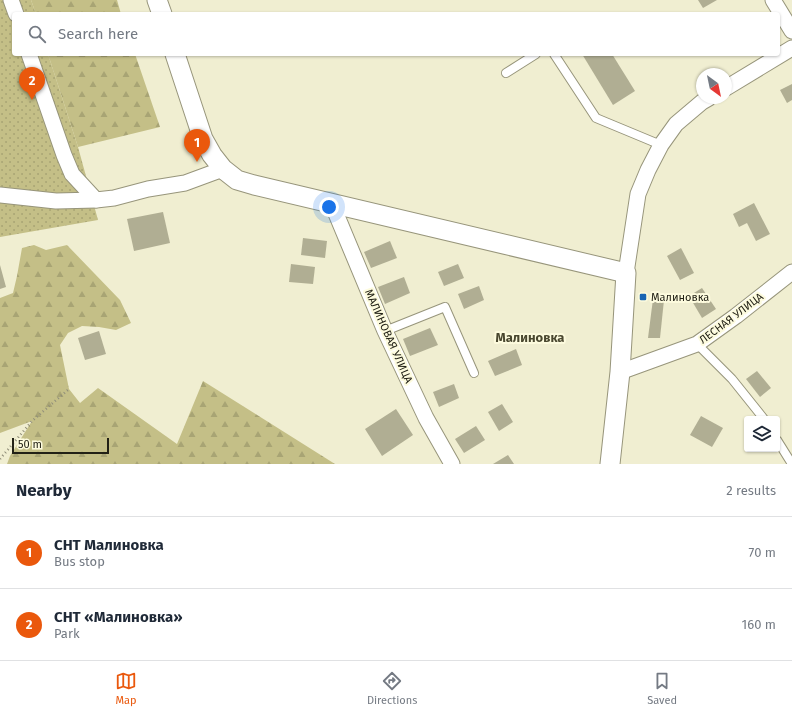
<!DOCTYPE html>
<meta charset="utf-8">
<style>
body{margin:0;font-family:"Fira Sans",sans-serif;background:#f6f6f7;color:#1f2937}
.controls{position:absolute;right:12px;bottom:12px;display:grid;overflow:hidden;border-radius:4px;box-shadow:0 1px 3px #0004}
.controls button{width:36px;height:36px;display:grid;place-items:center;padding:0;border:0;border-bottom:1px solid #e0e1e3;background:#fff;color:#1f2937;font:20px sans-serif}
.compass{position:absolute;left:696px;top:68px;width:36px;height:36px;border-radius:50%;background:#fff;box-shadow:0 1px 3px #0004;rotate:147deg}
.scale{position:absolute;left:12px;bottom:10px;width:97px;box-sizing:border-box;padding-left:4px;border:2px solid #222116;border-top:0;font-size:11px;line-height:14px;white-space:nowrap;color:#222116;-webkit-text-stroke:3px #fdfbde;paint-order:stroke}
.you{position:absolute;left:329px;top:207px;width:14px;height:14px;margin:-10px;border:3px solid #fff;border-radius:50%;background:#1a73e8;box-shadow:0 0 0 6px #1a73e833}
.badge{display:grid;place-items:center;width:26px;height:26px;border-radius:50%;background:#ea580c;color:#fff;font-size:13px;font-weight:700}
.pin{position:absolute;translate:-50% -33px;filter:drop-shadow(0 1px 2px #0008)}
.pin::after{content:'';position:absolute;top:21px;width:14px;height:12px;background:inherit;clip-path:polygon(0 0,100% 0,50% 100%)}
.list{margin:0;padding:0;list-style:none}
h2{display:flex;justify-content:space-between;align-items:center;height:52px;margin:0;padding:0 16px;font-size:17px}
h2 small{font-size:13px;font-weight:400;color:#747a83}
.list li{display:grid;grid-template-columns:26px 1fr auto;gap:12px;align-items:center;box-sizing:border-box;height:72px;padding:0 16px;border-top:1px solid #e0e1e3}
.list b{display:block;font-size:15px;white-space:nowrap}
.list p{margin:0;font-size:13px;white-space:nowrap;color:#747a83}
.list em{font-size:13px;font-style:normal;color:#747a83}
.icon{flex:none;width:22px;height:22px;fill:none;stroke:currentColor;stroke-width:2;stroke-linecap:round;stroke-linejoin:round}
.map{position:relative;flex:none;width:792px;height:464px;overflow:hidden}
.search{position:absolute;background:#fff;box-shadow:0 1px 3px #0004;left:12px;right:12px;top:12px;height:44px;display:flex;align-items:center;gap:10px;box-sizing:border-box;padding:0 14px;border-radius:4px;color:#747a83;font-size:15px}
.sheet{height:196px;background:#fff}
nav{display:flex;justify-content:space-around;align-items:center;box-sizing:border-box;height:56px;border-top:1px solid #e0e1e3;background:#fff;font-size:11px;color:#747a83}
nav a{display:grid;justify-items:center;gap:2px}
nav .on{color:#ea580c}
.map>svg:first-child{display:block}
.forest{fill:url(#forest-firs)}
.garden{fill:url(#garden-dots)}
.building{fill:#b0ae93}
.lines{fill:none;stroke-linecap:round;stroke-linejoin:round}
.service-casing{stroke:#97957b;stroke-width:10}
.minor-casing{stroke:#97957b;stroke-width:17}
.tertiary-casing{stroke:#97957b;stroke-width:21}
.path{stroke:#8f8d79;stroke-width:2.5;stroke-dasharray:1 3;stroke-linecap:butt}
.service{stroke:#fff;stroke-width:8}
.minor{stroke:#fff;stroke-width:15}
.tertiary{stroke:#fff;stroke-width:19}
.poi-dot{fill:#1864b3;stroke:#fdfbde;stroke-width:1.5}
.labels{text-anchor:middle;stroke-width:4;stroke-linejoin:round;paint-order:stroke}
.poi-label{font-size:11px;fill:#222116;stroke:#fdfbde;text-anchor:start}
.street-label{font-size:11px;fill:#222116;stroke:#fdfbde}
.quarter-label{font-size:13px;font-weight:bold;fill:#49472f;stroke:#fdfbde}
</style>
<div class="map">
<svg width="792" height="464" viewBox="0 0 792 464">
<defs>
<pattern id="forest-firs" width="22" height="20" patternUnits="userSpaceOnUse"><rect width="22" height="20" fill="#c4bf87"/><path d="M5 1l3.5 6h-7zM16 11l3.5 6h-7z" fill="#a8a474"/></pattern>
<pattern id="garden-dots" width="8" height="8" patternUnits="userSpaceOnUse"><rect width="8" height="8" fill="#c4bf87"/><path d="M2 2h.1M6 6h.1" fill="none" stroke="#a8a474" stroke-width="1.8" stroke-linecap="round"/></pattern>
</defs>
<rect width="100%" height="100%" fill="#f0eed1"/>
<g class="forest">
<polygon points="31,0 117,0 121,14 36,14"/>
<polygon points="48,54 135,54 160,127 78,147"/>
<polygon points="34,245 46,250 67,245 120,300 131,323 116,330 99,327 82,326 68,333 60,345 69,389 80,403 98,388 177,444 203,381 335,464 7,464 10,456 32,421 0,433 0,298 13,293 17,276 22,248"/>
</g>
<polygon class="garden" points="0,0 31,0 36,14 14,14 14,54 48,54 78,147 98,220 0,237"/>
<g class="building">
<polygon points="698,0 717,0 703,8"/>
<polygon points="582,54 612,54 635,91 613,105"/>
<polygon points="792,84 792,100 787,103 780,90"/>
<polygon points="754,203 770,234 756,241 747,223 739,227 733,214"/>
<polygon points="163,212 170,243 134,251 127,219"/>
<polygon points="303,238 327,241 325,258 301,255"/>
<polygon points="390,241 397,258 371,268 364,252"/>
<polygon points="681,248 694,273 680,280 667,256"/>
<polygon points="291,264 315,267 313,284 289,282"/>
<polygon points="458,264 464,278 444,286 438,272"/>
<polygon points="0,265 6,287 0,289"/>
<polygon points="404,277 410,293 385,304 378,287"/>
<polygon points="479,286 484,300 464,309 458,294"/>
<polygon points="702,288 716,309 702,318 689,296"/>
<polygon points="653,299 664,300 660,338 648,338"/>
<polygon points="430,328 438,345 410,356 403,339"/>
<polygon points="99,331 106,354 85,360 78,338"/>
<polygon points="516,349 522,365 495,376 488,361"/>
<polygon points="757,371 771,388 760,397 746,379"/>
<polygon points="454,384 459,398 439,407 433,392"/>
<polygon points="502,404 513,422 499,431 488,412"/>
<polygon points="396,409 413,435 382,456 365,429"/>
<polygon points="701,416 723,428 712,447 690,435"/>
<polygon points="476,426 485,440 464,453 455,439"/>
<polygon points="508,455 514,464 493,464"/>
</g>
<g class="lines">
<defs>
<g id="service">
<polyline points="554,54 596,118 661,145"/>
<polyline points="506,73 536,54"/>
<polyline points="385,331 445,307 474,373"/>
<polyline points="697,344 732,379 764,419"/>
<polyline points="777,440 792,464"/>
</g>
<g id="minor">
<polyline points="11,0 16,14"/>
<polyline points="773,0 792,31"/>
<polyline points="29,54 64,155 72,174 96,200 114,198 148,189 185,183 223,169"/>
<polyline points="726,88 792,48"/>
<polyline points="0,195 56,201 96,200"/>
<polyline points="332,204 385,331 426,418 452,464"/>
<polyline points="626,273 638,194 648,170 661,145 676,124 702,102 709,98"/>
<polyline points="620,372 697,344 736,316 792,272"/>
</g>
<g id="tertiary">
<polyline points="157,0 162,14"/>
<polyline points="175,54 203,139 212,155 223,169 237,180 254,185 626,273 620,372 610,464"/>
</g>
</defs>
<use href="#service" class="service-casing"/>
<use href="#minor" class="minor-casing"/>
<use href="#tertiary" class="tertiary-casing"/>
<polyline class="path" points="0,459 32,421 69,389"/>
<use href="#service" class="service"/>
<use href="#minor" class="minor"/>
<use href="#tertiary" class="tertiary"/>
</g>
<rect class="poi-dot" x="639" y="293" width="8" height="8" rx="2"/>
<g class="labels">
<g class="poi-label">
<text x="651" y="301">Малиновка</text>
</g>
<g class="street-label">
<text transform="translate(731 318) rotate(-37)" y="4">ЛЕСНАЯ УЛИЦА</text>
<text transform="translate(389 336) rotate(66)" y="4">МАЛИНОВАЯ УЛИЦА</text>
</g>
<g class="quarter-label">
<text x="530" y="342">Малиновка</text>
</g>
</g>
</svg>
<div class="controls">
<button><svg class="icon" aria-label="layers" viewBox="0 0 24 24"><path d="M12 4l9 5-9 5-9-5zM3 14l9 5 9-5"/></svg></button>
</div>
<svg class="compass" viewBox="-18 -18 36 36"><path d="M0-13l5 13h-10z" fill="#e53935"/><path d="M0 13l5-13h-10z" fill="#747a83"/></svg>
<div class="scale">50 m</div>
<div class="you"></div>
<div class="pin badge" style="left:197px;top:162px">1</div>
<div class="pin badge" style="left:32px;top:100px">2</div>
<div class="search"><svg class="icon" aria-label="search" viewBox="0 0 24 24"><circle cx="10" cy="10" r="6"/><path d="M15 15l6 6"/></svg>Search here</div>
</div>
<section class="sheet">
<h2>Nearby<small>2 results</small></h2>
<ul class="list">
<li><span class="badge">1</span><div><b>СНТ Малиновка</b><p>Bus stop</p></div><em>70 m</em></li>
<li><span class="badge">2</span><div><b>СНТ «Малиновка»</b><p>Park</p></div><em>160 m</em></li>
</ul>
</section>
<nav>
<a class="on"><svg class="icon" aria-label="map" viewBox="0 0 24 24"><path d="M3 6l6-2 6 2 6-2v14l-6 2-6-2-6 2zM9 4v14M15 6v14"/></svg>Map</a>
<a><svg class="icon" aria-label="directions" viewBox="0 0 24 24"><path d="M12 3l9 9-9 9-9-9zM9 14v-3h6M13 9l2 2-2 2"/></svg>Directions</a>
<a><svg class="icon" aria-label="saved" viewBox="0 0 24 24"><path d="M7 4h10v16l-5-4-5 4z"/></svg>Saved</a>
</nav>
